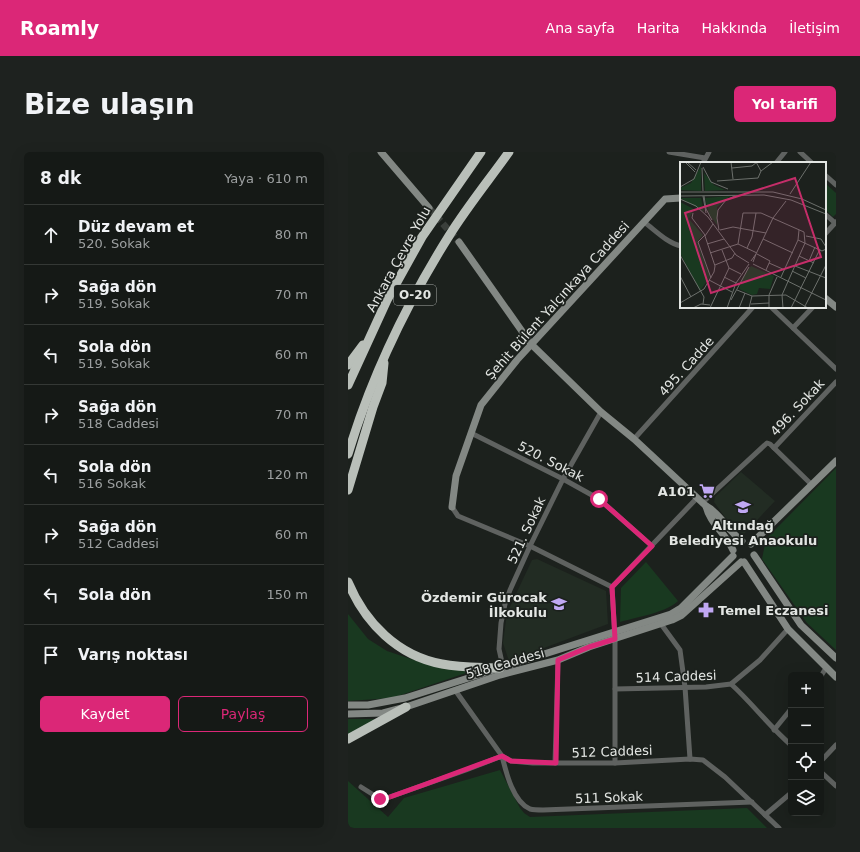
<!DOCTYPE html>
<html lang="tr">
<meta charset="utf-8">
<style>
body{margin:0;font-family:"DejaVu Sans",sans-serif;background:#1e221f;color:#f1f3f6}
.controls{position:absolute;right:12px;bottom:12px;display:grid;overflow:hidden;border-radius:6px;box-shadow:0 4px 16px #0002}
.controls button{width:36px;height:36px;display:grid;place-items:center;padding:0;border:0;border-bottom:1px solid #343835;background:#151916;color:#f1f3f6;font:20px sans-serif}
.stop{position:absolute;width:12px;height:12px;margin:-9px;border:3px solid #db2777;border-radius:50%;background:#fff}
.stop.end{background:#db2777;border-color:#fff;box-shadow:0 1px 4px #0008}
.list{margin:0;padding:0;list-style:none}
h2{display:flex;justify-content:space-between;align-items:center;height:52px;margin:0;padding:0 16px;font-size:17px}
h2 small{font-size:13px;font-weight:400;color:#9da0a1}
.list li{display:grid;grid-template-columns:26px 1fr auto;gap:12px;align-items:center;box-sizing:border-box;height:60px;padding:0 16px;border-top:1px solid #343835}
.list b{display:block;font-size:15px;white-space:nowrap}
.list p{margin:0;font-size:13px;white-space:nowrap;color:#9da0a1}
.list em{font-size:13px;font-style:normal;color:#9da0a1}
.actions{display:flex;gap:8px;padding:12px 16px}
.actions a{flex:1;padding:9px 0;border:1px solid #db2777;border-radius:6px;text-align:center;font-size:14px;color:#db2777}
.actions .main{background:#db2777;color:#fff}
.icon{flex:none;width:22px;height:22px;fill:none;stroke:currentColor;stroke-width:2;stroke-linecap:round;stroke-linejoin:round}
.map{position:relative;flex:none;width:488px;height:676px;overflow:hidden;border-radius:6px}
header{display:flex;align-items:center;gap:24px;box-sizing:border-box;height:56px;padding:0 20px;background:#db2777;color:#fff}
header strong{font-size:19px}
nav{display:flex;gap:22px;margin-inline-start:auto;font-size:14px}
.intro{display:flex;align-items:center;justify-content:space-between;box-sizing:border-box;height:96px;padding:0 24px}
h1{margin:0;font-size:28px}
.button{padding:10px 18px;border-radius:6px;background:#db2777;color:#fff;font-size:14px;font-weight:700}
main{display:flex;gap:24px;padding:0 24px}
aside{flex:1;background:#151916;border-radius:6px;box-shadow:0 4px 16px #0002}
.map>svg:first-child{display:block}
.built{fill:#222c23}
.green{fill:#193920}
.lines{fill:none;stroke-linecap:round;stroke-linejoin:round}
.secondary-tunnel{stroke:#3a3f3b;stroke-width:7;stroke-dasharray:7 3.5;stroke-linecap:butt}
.street{stroke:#5f6260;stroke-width:5}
.secondary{stroke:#838884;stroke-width:7}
.highway{stroke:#b9bfb9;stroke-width:9}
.route{stroke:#db2777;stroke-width:5}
.labels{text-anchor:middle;stroke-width:3.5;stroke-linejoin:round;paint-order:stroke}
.shield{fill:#1c211d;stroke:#a7aba8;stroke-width:1}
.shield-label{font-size:12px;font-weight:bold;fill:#e3e6e3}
.street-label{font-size:13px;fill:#e3e6e3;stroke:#1c211d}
.poi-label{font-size:13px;font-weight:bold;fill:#e3e6e3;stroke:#1c211d;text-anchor:end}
.inset-road{fill:none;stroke:#6c706c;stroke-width:1}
.view{fill:#c52d69;fill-opacity:0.15;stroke:#c52d69;stroke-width:2}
.inset-edge{fill:none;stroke:#e3e6e3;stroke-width:2}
</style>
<header>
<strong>Roamly</strong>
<nav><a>Ana sayfa</a><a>Harita</a><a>Hakkında</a><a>İletişim</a></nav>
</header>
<div class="intro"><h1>Bize ulaşın</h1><a class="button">Yol tarifi</a></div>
<main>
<aside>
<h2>8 dk<small>Yaya · 610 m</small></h2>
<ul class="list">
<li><svg class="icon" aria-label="ahead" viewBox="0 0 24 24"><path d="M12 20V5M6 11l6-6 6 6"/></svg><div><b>Düz devam et</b><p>520. Sokak</p></div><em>80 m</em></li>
<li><svg class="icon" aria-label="right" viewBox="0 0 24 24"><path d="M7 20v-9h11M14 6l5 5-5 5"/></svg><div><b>Sağa dön</b><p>519. Sokak</p></div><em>70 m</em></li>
<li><svg class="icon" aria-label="left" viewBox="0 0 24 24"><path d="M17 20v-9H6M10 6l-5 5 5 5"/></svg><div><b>Sola dön</b><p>519. Sokak</p></div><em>60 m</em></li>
<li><svg class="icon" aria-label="right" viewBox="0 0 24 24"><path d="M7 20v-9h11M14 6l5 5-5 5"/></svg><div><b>Sağa dön</b><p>518 Caddesi</p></div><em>70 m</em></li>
<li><svg class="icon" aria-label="left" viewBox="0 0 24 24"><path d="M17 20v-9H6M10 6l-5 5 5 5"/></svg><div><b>Sola dön</b><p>516 Sokak</p></div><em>120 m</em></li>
<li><svg class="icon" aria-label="right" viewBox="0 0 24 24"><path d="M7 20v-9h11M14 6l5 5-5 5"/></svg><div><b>Sağa dön</b><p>512 Caddesi</p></div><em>60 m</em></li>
<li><svg class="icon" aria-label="left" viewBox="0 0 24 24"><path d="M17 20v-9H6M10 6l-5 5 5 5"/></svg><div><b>Sola dön</b></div><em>150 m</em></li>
<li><svg class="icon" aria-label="arrive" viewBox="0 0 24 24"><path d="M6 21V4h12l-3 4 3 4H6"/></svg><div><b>Varış noktası</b></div></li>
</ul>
<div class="actions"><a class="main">Kaydet</a><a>Paylaş</a></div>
</aside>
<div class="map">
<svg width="488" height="676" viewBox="0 0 488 676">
<rect width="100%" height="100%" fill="#1c211d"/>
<g class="built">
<polygon points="393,320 427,349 396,382 392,380 382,368 379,368 366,350 367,345"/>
<polygon points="189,407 258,439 260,472 161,509 155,491 159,461 184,408"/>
</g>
<g class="green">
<polygon points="477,31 488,41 488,62 485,65 477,57"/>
<polygon points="488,316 488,498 459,471 414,407 418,387"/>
<path d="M298,410L330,449C317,461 289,465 272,470L273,436Z"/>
<polygon points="0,462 20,487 39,499 69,509 96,517 124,519 44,546 0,549"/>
<polygon points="0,567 28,567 0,583"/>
<polygon points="152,618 172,656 176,661 182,665 399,656 419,676 0,676 0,629 40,665 56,646"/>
</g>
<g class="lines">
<polyline class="secondary-tunnel" points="81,56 111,90"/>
<g class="street">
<polyline points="321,0 357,6"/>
<polyline points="452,0 464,11"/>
<polyline points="355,11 361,0"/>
<polyline points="428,11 437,0"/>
<polyline points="477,23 488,33"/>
<polyline points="477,62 487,71"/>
<path d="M296,70C307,78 319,91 333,94"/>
<polyline points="477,82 488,70"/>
<polyline points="423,155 488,217"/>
<polyline points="445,176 465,155"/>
<polyline points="123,281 215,327 251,347 304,394"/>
<polyline points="286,287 405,155"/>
<polyline points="426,296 488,230"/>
<polyline points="354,351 419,291 422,292 464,333"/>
<polyline points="104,355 110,364 182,394 264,435"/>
<polyline points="313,472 332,498 337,535 342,607"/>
<polyline points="155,515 151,497 153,471 157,452 162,438 182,394 215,327 253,260"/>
<polyline points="473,524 478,516"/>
<path d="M383,532C404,551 421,574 443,593"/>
<polyline points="267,537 358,535 383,532 412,508 440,477"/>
<polyline points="107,538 154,604 163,609 185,611 267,611 342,607 355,608 377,625 431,676"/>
<polyline points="426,578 443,557"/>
<polyline points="473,609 488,593"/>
<polyline points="207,611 210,508"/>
<polyline points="267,611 267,487 264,435 349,346"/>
<polyline points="473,620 488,634"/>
<path d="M13,635L32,647L39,646L118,618L154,604C158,620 165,650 182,657C186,658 191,658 195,658L404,650"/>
<polyline points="417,663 443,641"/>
</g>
<g class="secondary">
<polyline points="33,0 81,56"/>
<polyline points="111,90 183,192 253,260 286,287 358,354"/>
<polyline points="477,146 488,155"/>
<polyline points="104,355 108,324 133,253 169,208 317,47 333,46"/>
<polyline points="403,392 488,309"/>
<path d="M385,398C378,382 361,370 358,354C372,361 380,379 394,389"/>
<polyline points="406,403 453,473 488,506"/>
<polyline points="396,410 440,477 488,525"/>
<polyline points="0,553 20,553 57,546 323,462 333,456 385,404"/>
<polyline points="0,562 35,561 58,555 152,523 210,508 241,495 324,468 334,463 393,410"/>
</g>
<g class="highway">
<polyline points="0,213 15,193"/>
<polyline points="0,233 39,148 74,85 133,0"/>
<path d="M0,302C23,226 59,151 101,84C119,55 141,28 161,0"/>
<polyline points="0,338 25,255 34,231 36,211"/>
<path d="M0,430C17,471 50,504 94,512C113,516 133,515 152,516"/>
<polyline points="0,587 58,555"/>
</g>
</g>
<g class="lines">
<polyline class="route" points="32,647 39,646 78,632 154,604 163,609 208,611 210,508 241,495 267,487 264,435 304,394 251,347"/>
</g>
<defs>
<symbol id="supermarket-bare" viewBox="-9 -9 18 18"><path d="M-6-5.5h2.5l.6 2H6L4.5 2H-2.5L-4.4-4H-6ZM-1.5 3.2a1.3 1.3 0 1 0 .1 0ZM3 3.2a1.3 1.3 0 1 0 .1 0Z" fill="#c0a8f3" stroke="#1c211d" stroke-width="2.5" paint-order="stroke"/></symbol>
<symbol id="school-bare" viewBox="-9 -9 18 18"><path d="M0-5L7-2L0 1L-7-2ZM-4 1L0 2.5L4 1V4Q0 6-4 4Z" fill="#c0a8f3" stroke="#1c211d" stroke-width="2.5" paint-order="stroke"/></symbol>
<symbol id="pharmacy-bare" viewBox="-9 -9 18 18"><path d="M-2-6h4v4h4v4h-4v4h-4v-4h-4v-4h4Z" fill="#c0a8f3" stroke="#1c211d" stroke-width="2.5" paint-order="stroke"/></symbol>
</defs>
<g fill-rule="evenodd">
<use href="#supermarket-bare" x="348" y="328" width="22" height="22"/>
<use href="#school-bare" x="384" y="344" width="22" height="22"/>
<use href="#school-bare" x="200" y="441" width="22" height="22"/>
<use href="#pharmacy-bare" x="347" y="447" width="22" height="22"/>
</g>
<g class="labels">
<rect class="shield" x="46" y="133" width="42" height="20" rx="3"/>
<g class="shield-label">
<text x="67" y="147">O-20</text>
</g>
<g class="street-label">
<text transform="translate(50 107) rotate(-61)" y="5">Ankara Çevre Yolu</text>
<text transform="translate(209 148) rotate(-48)" y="5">Şehit Bülent Yalçınkaya Caddesi</text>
<text transform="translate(338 214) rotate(-48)" y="5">495. Cadde</text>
<text transform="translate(449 255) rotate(-47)" y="5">496. Sokak</text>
<text transform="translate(203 309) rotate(27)" y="5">520. Sokak</text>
<text transform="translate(178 378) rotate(-65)" y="5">521. Sokak</text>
<text transform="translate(157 511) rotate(-16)" y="5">518 Caddesi</text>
<text transform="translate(328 524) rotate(-2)" y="5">514 Caddesi</text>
<text transform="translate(264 599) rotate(-2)" y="5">512 Caddesi</text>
<text transform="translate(261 645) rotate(-2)" y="5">511 Sokak</text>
</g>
<g class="poi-label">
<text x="347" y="344">A101</text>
<text x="395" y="378" text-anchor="middle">Altındağ<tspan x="395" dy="15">Belediyesi Anaokulu</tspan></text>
<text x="199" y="450">Özdemir Gürocak<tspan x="199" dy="15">İlkokulu</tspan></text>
<text x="370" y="463" text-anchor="start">Temel Eczanesi</text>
</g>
</g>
<g transform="translate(332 10)">
<rect width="146" height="146" fill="#1c211d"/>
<path d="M21,4V29L0,28V26L11,21ZM24,11L34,23L45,28L25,29ZM50,34L37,45V63L29,52L25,36ZM0,36H21L24,50ZM0,40L14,47L9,57L23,73L17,80L30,115L20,129L0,91ZM71,104L94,114L90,127L79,126L77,132L72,133L59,127L63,115Z" fill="#193920"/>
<path class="inset-road" d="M5,0L15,10M7,0L16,8M51,0L53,17M76,0L81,9L93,0M23,5L31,20L48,27M22,6L23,29M52,6L72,4L77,0M37,19L78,16L81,9M0,25L14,17L21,0M0,30H93L122,37L146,48M110,32L131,0M0,34L84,33L111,38L146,52M23,34L26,51M24,34L26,47L32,58M0,37L16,44L28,55M13,51L12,56L25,73L18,80L31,116M28,55L56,93L69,101M39,68L37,56L38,48L46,38L55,34M40,68L53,65L86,71M119,68L118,78L142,89L146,87M126,74L141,77L146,85M83,77L113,91M27,82L44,77M58,82L63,51H81L124,70L125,81L102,133L103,146M67,86L72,75L76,51M42,88L49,106L61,112M30,91L58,82L77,91M76,92L93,56L106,39M77,92L90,99L86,108M0,93L24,135L23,142M119,94L134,101M71,99L76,92L73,100M129,99L135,85M89,101L105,108M73,102L146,138M35,103L52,96L55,91M115,104L146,116M112,109L126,116M0,114L11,135M44,115L56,121M101,115L118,78M29,118L52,130M57,128L72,134L106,133L128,146M51,138L69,105M0,141L24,127L34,110L35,104L25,74L33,62M71,142L89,141M13,146L21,142L30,143M30,146L49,106M47,146L56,121L69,102M59,146L65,131M69,146L72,134M89,146V133L97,115M111,146L140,87M124,146L146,103"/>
<path class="view" d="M115,16L141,95L31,131L5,51Z"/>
<rect width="146" height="146" class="inset-edge"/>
</g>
</svg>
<div class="controls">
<button>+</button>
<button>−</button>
<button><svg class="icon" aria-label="locate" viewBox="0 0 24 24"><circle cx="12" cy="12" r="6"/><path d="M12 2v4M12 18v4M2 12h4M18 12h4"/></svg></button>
<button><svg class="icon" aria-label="layers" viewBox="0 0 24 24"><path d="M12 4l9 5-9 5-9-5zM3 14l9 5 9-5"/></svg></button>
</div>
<div class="stop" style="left:251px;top:347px"></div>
<div class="stop end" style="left:32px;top:647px"></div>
</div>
</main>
